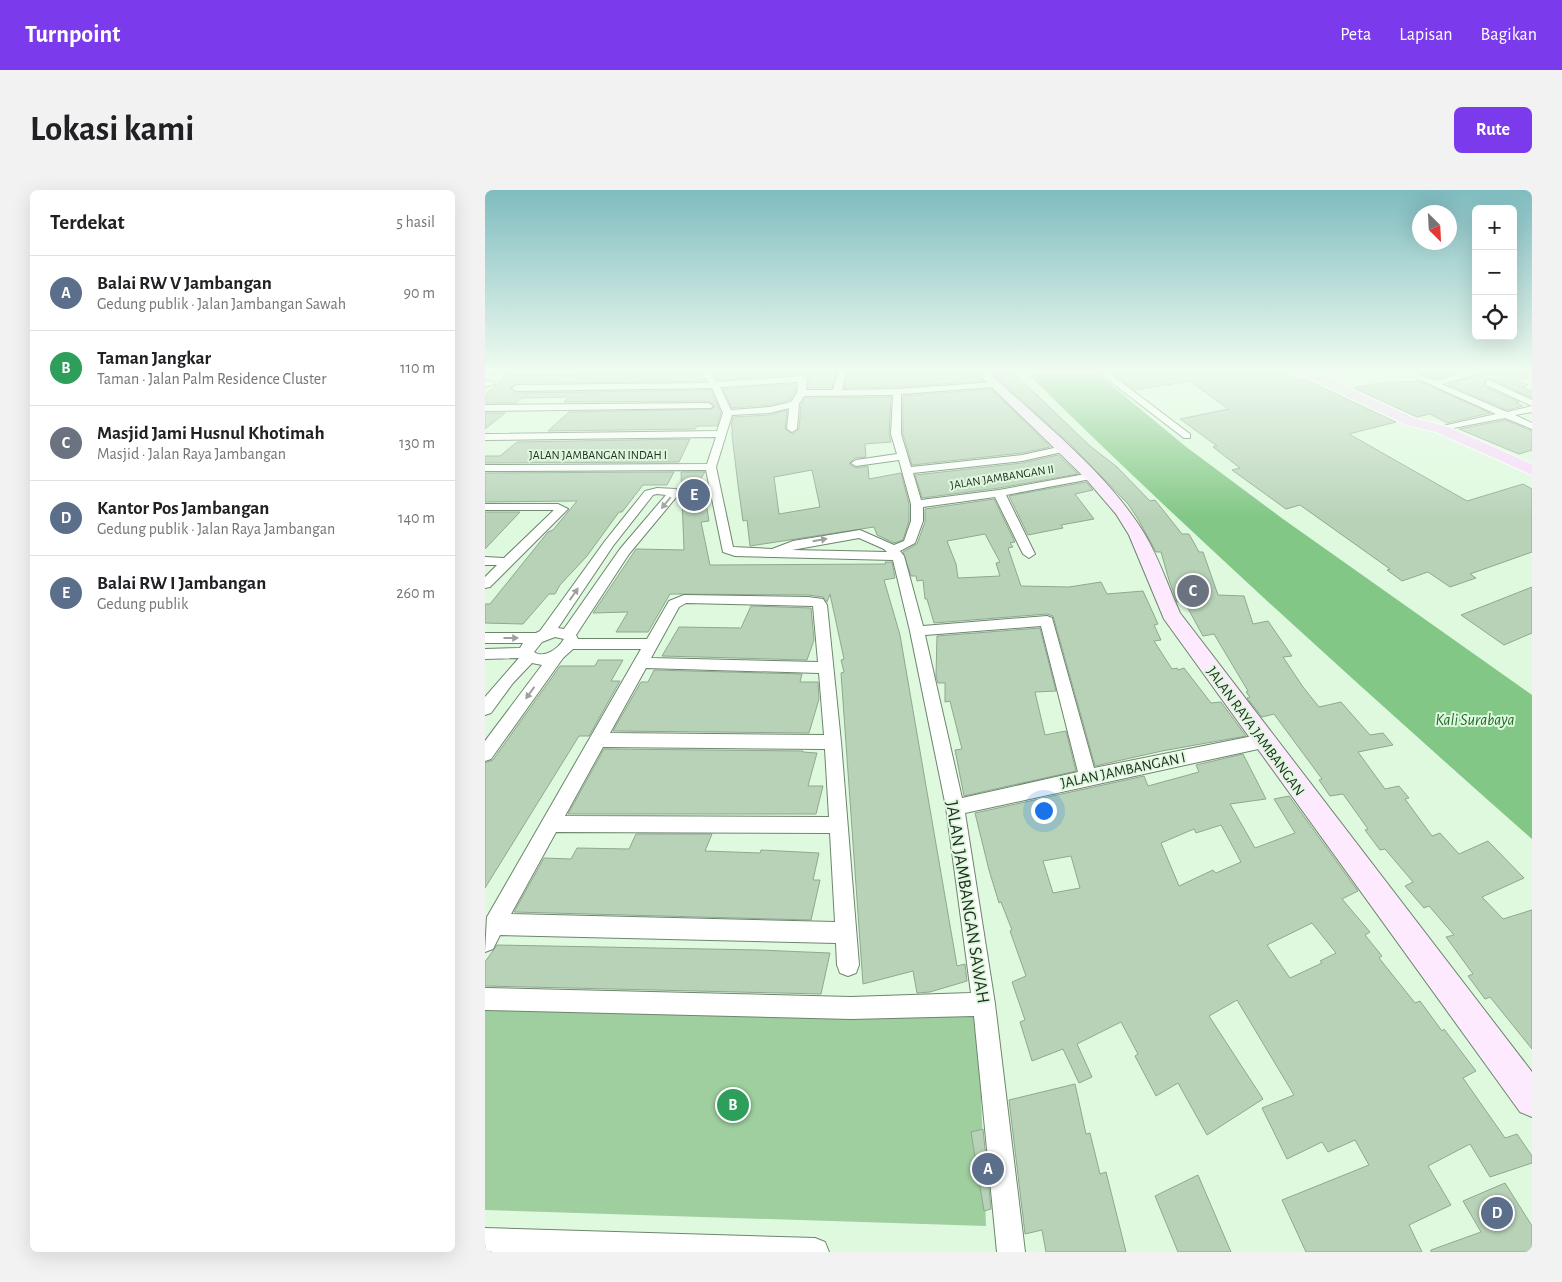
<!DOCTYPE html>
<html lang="id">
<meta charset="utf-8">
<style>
body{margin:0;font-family:"Alegreya Sans",sans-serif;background:#f2f2f2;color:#202124}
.controls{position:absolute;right:15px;top:15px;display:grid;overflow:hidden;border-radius:8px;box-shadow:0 5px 20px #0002}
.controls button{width:45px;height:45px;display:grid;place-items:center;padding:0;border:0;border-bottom:1px solid #e0e0e0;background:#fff;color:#202124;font:25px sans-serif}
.compass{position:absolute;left:927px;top:15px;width:45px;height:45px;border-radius:50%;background:#fff;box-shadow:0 5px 20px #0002;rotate:156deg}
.you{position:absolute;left:558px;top:620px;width:18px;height:18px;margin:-12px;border:4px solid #fff;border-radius:50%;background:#1a73e8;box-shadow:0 0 0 8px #1a73e833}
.badge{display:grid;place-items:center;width:32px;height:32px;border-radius:50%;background:#7c3aed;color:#fff;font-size:16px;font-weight:700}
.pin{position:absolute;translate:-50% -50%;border:2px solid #fff;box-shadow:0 1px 5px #0006}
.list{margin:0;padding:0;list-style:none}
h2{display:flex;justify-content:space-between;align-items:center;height:65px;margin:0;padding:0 20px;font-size:21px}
h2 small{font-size:16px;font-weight:400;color:#757577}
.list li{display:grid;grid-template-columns:32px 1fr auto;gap:15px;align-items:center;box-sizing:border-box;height:75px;padding:0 20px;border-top:1px solid #e0e0e0}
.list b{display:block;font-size:19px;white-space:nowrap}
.list p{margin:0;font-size:16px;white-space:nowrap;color:#757577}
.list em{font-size:16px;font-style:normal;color:#757577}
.icon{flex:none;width:28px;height:28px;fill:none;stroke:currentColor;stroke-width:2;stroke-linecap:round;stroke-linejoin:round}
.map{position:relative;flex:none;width:1047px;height:1062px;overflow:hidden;border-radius:8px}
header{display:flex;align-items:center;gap:30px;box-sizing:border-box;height:70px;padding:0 25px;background:#7c3aed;color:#fff}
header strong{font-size:24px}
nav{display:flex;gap:28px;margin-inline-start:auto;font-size:18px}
.intro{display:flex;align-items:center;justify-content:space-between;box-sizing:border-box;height:120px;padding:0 30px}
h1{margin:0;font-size:35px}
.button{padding:12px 22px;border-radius:8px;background:#7c3aed;color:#fff;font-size:18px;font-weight:700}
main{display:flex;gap:30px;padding:0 30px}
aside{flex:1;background:#fff;border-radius:8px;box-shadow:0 5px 20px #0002}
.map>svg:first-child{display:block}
.green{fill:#9fce9f}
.water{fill:#82c785}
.building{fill:#b8d2b8;stroke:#8fa88f;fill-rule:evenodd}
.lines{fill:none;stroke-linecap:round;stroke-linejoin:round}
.minor-casing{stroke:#6d856d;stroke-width:2}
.secondary-casing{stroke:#6d856d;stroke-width:2}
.primary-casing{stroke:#fff;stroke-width:2}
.minor{fill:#fff;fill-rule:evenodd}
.secondary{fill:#fdeafe;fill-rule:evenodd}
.primary{fill:#fbd6fd;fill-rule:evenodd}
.oneway{fill:#9ca19c}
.labels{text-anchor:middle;stroke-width:4;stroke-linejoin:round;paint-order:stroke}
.far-street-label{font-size:12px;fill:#242e24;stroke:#def9de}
.street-label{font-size:15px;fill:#242e24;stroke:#def9de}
.water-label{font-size:16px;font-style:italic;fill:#23672a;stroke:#def9de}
.near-street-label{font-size:18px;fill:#242e24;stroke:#def9de}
</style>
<header>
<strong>Turnpoint</strong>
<nav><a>Peta</a><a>Lapisan</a><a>Bagikan</a></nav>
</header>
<div class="intro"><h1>Lokasi kami</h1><a class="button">Rute</a></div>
<main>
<aside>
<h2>Terdekat<small>5 hasil</small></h2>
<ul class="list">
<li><span class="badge" style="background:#5c6f8a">A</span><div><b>Balai RW V Jambangan</b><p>Gedung publik · Jalan Jambangan Sawah</p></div><em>90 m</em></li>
<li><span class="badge" style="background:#2e9e5b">B</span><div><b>Taman Jangkar</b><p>Taman · Jalan Palm Residence Cluster</p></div><em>110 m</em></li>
<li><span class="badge" style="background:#6b7280">C</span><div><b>Masjid Jami Husnul Khotimah</b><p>Masjid · Jalan Raya Jambangan</p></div><em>130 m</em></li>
<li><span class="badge" style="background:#5c6f8a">D</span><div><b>Kantor Pos Jambangan</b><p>Gedung publik · Jalan Raya Jambangan</p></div><em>140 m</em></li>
<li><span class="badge" style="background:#5c6f8a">E</span><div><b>Balai RW I Jambangan</b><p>Gedung publik</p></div><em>260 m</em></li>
</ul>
</aside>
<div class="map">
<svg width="1047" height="1062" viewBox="0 0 1047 1062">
<rect width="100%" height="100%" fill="#def9de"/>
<polygon class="green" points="0,799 445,810 492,801 501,1036 0,1020"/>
<path class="water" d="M538,179H607L700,256L798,329L1047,505V649C874,496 702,341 538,179Z"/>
<g class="building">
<polygon points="225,179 352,179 347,198 323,198 324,189 318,184 233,190"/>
<polygon points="399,179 486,179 498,191 412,197 359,198 363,181"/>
<polygon points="503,179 525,179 605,256 632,277 665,311 670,310 697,344 704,344 714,362 718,362 733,405 759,406 768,434 783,431 807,466 798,467 818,497 834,517 856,512 885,545 898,543 908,555 873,562 900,599 914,596 924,608 920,609 947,646 955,643 974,664 1003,651 1039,688 997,707 1018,729 1047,720 1047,859 1005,807 1000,809 983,786 988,784 961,747 969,745 944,716 939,718 920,696 928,692 900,659 895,660 880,640 883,639 858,604 845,606 834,590 837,589 789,524 777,527 762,508 765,507 761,502 763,501 729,444 718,446 699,411 692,412 684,390 676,362 671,362 653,329 643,314 586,255"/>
<polygon points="623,179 794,179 816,190 819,189 911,232 864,244 982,311 1038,294 1047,299 1047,362 985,384 991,388 965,397 943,382 917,391 902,380 905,379 815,315 801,319 747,280 755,278 728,257 732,256 695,229 743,219 705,191 650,200"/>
<polygon points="929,179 986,179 949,189"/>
<polygon points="1013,179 1046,179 1046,186 1029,190 1043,195 1037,197 1047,201 1047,208 1005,188 999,191 1000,197 1034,212 1031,213 1038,216 1022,220 963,194"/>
<polygon points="214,184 220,191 31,193 25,198 31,203 226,200 236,223 232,236 212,236 210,239 63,241 84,222 227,219 230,216 223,211 79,212 84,207 37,208 31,213 0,213 0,205 22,186"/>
<polygon points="934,191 1005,223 962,233 945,224 932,227 869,198 894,193"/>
<polygon points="311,194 310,202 305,210 285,215 247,218 238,199"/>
<polygon points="506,199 565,257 537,263 427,275 418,244 418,206"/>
<path d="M406,207L404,244L406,252L380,254L381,267L370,268L364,274L371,278L383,276L384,289L416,283L424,314V331L418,350L409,353L392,345L389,337L265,356L262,330L258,331L253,295L247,245V236H246L248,227L285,225L302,220L300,239L308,244L314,239L316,215L320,208ZM327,280L335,317L294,324L289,287Z"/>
<polygon points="0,223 20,223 0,239"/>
<polygon points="1020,230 1047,241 1047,260 1034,264 974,239"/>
<polygon points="205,249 194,272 0,273 0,266 15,266 32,252"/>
<polygon points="573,265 593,284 514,298 437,308 430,285 537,273"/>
<polygon points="189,282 182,295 158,295 137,322 134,322 102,366 75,395 70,404 64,404 38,434 0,433 0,414 5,414 63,342 68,340 92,311 0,312 0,283"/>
<polygon points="196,282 220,282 206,303 219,301 224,331 216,332 225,375 401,374 400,372 407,372 410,388 399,390 415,445 472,776 480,774 482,791 445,802 432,803 428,781 378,794 356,483 359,482 356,470 359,469 345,404 342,412 338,407 323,405 185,404 163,442 131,442 143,422 108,423 151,359 199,360"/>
<polygon points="601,292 608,300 590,304 609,329 576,335 578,338 543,345 524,306"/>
<path d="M509,309L530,352L525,353L528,357L523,358L536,396L584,397L616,392L622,404L658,401L673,434L669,435L676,450L669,451L687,479L692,478L693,480L699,478L726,513L736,512L761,546L677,561L610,576L568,426L562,424L449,433L442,409H440L438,390L432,391L431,386H426L418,362L432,354L440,332V319ZM500,344L515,372L511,373L515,386L473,388L471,374L462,351Z"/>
<polygon points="0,322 35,322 0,359"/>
<polygon points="1047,397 1047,443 1019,455 976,425"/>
<polygon points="266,416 326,418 329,450 322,470 177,466 194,437 256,438"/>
<polygon points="555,438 571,501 550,502 560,545 581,541 591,581 479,606 470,560 477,559 465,511 460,512 460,493 453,493 451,486 452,446"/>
<polygon points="113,470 138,470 126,491 135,491 104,546 94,546 0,698 0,573 8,570 75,476 110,476"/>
<polygon points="169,480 317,484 315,492 333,492 334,509 324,543 128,541 156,492 163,492"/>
<polygon points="119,559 318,561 318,562 332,563 323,596 338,596 331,624 83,624"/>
<path d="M758,564L781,609L745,614L770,658L810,643L789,609L804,606L873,701L857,709L885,742L880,745L897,766L894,768L930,813L935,811L957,841L959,839L991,881L978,888L1020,948L1032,944L1047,966V973L1005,987L985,954L943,976L966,1015L924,1035L937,1062H821L797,1010L884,975L870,950L843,962L837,952L802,969L777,918L809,905L752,810L724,826L778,909L722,945L693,893L671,906L650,866L653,864L636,832L592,854L607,887L594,893L578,859L547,871L535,832L540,830L527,792L541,786L525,741L527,740L516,712L514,713L504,680L490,623L659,586L663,596L714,582L711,575ZM736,635L756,672L731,683L728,680L694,696L676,653L709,639L711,643ZM586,666L595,698L568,703L558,671ZM827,733L851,763L835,771L837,773L805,788L782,755Z"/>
<polygon points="151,644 227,644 220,661 275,663 276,660 334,663 328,690 335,690 326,730 29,722 59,668 86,669 92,658 144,659"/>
<polygon points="12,755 274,760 345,763 336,804 0,796 0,772"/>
<polygon points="590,894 601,944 605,943 615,984 621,982 641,1062 561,1062 557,1040 540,1044 524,910"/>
<polygon points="498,939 506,1019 499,1021 486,942"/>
<polygon points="713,985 746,1062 693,1062 670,1006"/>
<polygon points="1020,993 1047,1036 1047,1062 946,1062 946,1060 996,1042 978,1011"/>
</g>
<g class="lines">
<defs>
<g id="minor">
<path d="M222,179L232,192L318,186L322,189L321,200H348L354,179H362L357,200L412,199L511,192L512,194L508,197L416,204V244L426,277L537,265L578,256L583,259L582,261L537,271L428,283L436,310L514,300L606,283L611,286L606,289L521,305L550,364L544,368L538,364L510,307L438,317V331L430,353L415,361L419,366L438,436L562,426L567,428L609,578L778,544L784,546L786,551L784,556L778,558L480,623L510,814L540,1062H512L489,826L366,829L0,820V798L366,807L486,803L461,617L425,441L408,370L250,366L238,362L221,280L0,281V275L222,274L231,247L0,250V244L232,241L238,223L227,198L31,201L27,198L31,195L224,193L215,182L0,184V180ZM313,192L312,203L306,212L285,217L246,220L235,197ZM408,205L406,244L412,264L371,270L366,273L371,276L414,270L426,314V331L419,351L409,355L375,340L308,351L287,359L248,357L231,277L247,225L285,223L304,218L302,239L307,242L312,239L314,214L319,206ZM374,348L399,359L402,362L307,360ZM556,436L593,582L477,608L440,445Z"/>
<polygon points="609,179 619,179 705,244 705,248 699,248"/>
<polygon points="911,179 923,179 949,191 995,179 1011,179 957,194 1022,222 1047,216 1047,222 1030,225 1047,233 1047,239 1020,228 953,241 953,237 1011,224"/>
<polygon points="1004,190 1047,210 1047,216 1001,195 1001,191"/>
<polygon points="0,191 9,192 10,194 0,197"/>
<polygon points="223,213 228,216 226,218 0,221 0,215"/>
<path d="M172,298L191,299L193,305L144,364L91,445L93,449H162L184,411L199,405L323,407L338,409L342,415L356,552L374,775L371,783L363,786L355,783L352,775L351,753L15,745L8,759L0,762L2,727L156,459H88L78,468L6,569L0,571V551L57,475L47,473L28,493L6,523L0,525V507L34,468L0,469V459L35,458L38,453H0V443H51L55,441L120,351L160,301ZM172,304L181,305L135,359L79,439L73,438L128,356L168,305ZM201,413L328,416L333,472L166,468L194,417ZM70,447L79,449C73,459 59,469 49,462L57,452ZM161,478L334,483L339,545L125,543ZM118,557L340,559L344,627L80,626ZM71,642L345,643L350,732L26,724Z"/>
<polygon points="0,314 73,314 83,319 5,397 0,398 0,387 12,375 0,375 0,367 19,368 69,320 0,320"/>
<polygon points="0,1038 330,1048 340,1052 344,1062 0,1062"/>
</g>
<path id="secondary" d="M488,179H500C553,229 621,281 659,343C673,366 684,398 695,423L1047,882V927L1035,922L679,429L644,345L631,324L601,289Z"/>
<polygon id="primary" points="805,179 822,179 931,229 961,236 1047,274 1047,285 951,242 921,235"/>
</defs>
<use href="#minor" class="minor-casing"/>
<use href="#secondary" class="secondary-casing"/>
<use href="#primary" class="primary-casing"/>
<use href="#minor" class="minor"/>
<use href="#secondary" class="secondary"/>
<use href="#primary" class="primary"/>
</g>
<defs><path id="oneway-solid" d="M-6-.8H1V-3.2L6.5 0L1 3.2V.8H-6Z" transform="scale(1.25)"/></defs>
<g class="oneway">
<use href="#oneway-solid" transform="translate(181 313) rotate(129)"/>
<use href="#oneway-solid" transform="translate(335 350) rotate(-10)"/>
<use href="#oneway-solid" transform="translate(89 404) rotate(-55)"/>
<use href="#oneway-solid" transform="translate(26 448)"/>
<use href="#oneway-solid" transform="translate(45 503) rotate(126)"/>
</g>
<linearGradient id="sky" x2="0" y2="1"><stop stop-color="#7fbcc0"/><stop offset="0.55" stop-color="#f0fcf0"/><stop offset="1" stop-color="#f0fcf0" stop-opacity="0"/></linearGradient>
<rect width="1047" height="328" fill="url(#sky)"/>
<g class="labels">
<g class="far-street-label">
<text x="113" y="269">JALAN JAMBANGAN INDAH I</text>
<text transform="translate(517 287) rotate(-9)" y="4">JALAN JAMBANGAN II</text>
</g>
<g class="street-label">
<text transform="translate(771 541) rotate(54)" y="5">JALAN RAYA JAMBANGAN</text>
<text transform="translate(638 580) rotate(-12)" y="5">JALAN JAMBANGAN I</text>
</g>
<g class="water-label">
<text x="990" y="535">Kali Surabaya</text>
</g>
<g class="near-street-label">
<text transform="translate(483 712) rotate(81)" y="6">JALAN JAMBANGAN SAWAH</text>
</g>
</g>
</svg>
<div class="controls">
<button>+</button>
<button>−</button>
<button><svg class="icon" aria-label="locate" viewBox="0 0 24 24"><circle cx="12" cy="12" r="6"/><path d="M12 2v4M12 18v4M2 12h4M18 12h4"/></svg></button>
</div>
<svg class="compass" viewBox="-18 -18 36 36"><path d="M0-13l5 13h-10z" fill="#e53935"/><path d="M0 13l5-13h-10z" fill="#757577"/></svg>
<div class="you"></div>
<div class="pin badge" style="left:503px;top:979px;background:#5c6f8a">A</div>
<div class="pin badge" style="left:248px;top:915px;background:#2e9e5b">B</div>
<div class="pin badge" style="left:708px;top:401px;background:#6b7280">C</div>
<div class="pin badge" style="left:1012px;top:1023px;background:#5c6f8a">D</div>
<div class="pin badge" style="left:209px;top:305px;background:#5c6f8a">E</div>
</div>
</main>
